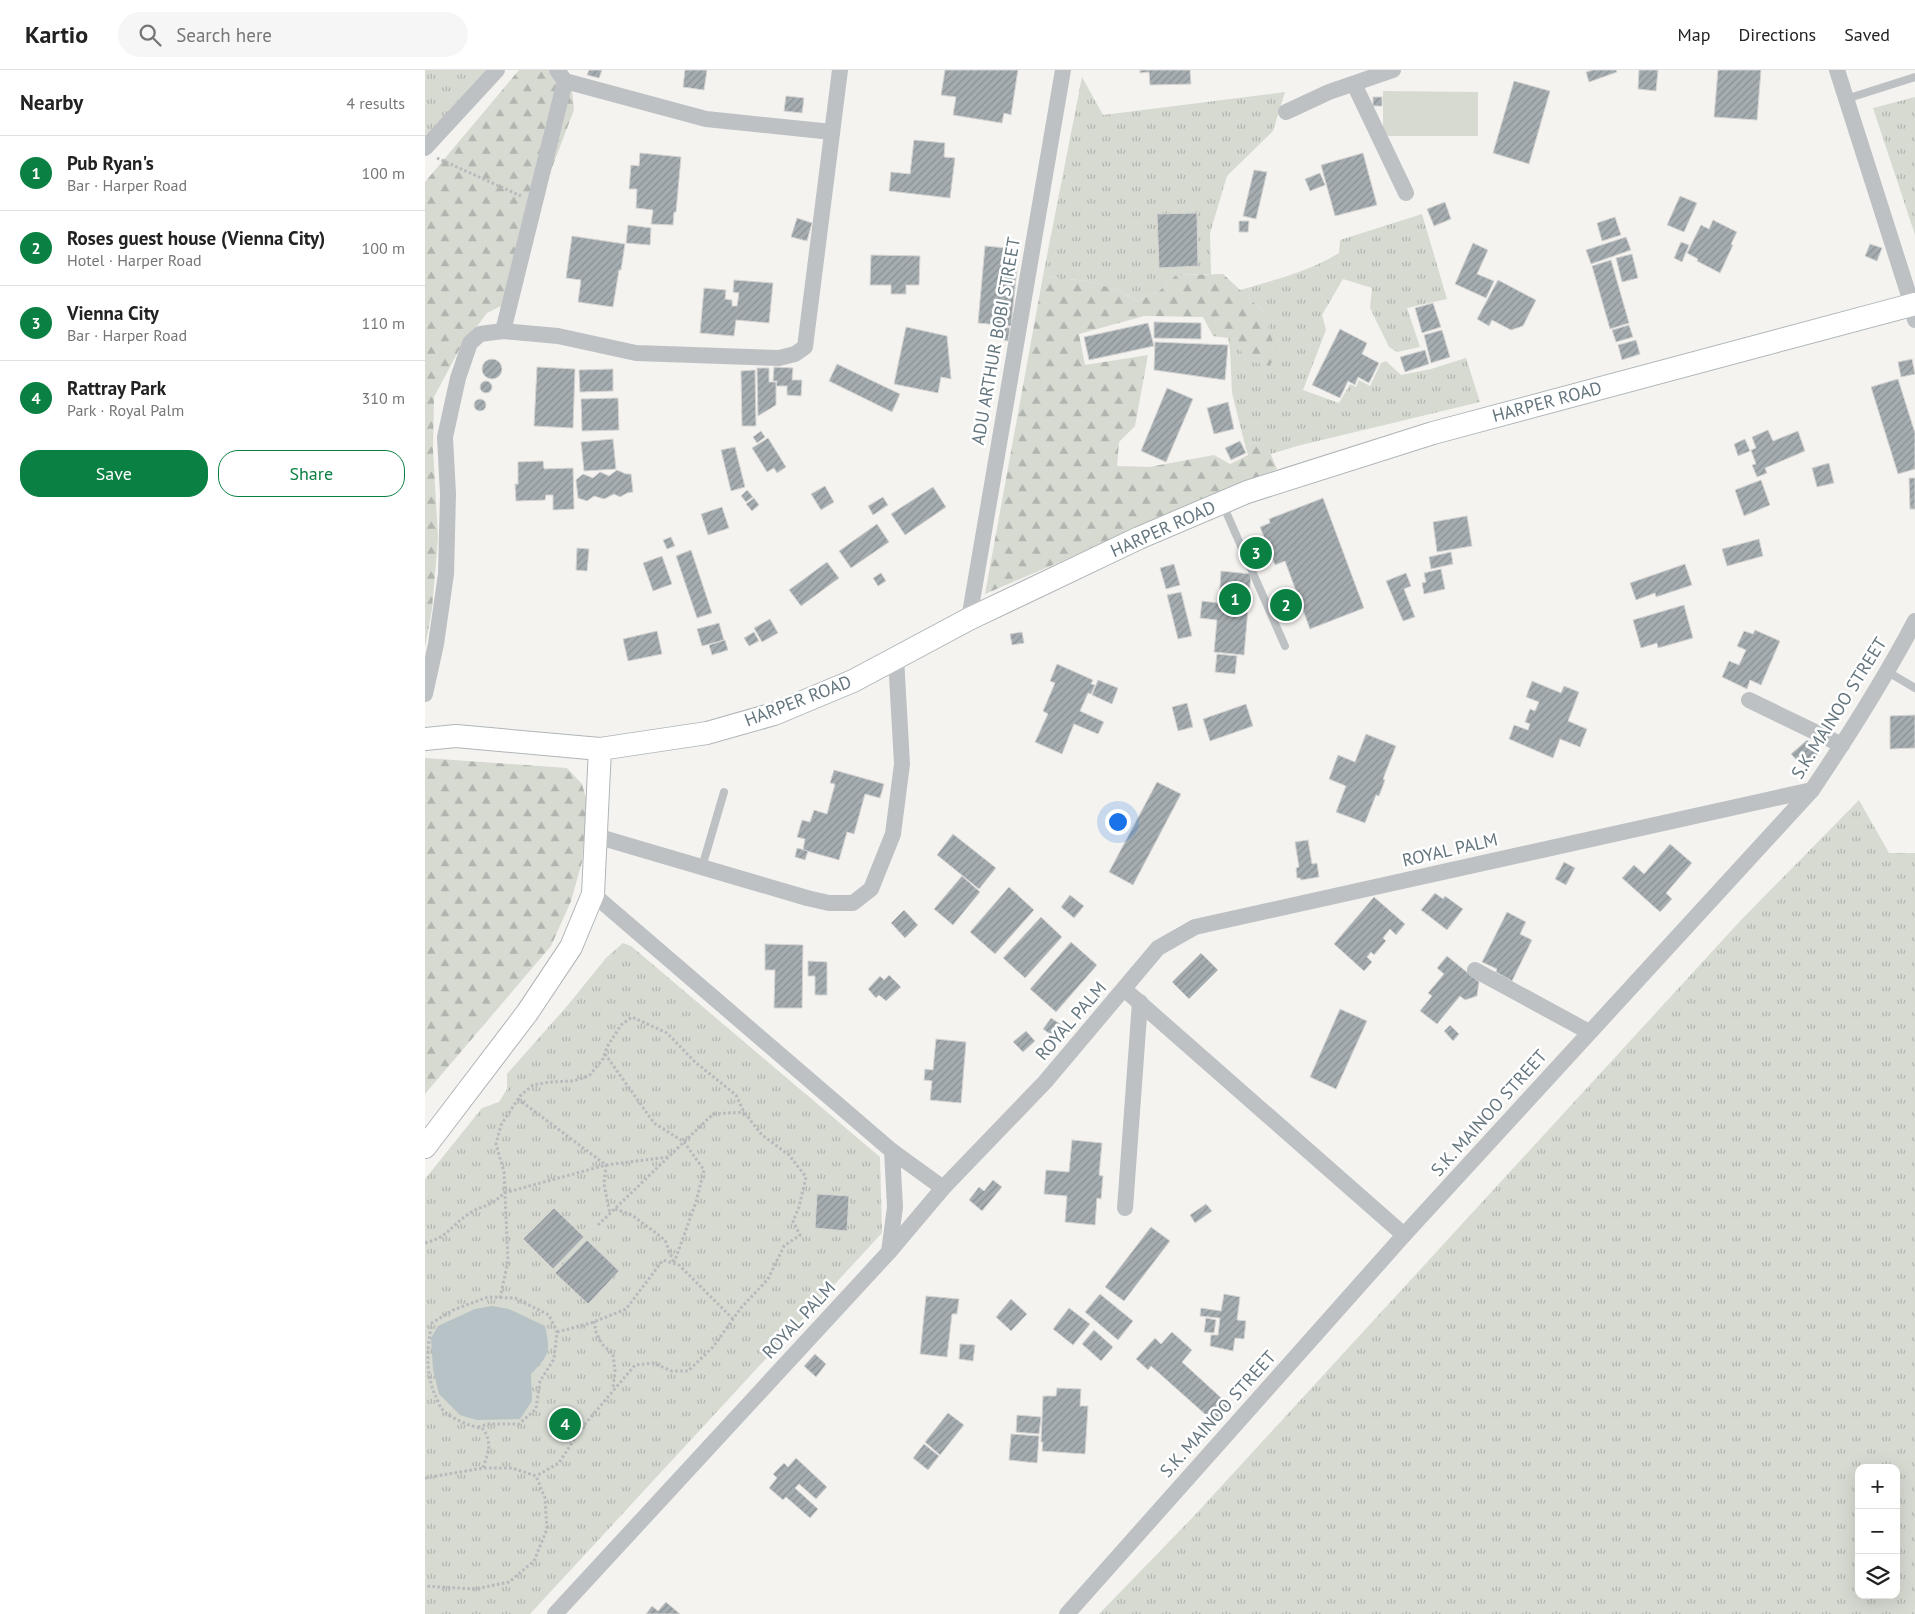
<!DOCTYPE html>
<meta charset="utf-8">
<style>
body{margin:0;font-family:"PT Sans",sans-serif;background:#f6f6f6;color:#222}
.controls{position:absolute;right:15px;bottom:15px;display:grid;overflow:hidden;border-radius:10px;box-shadow:0 5px 20px #0002}
.controls button{width:45px;height:45px;display:grid;place-items:center;padding:0;border:0;border-bottom:1px solid #e0e0e0;background:#fff;color:#222;font:25px sans-serif}
.you{position:absolute;left:692px;top:751px;width:18px;height:18px;margin:-12px;border:4px solid #fff;border-radius:50%;background:#1a73e8;box-shadow:0 0 0 8px #1a73e833}
.badge{display:grid;place-items:center;width:32px;height:32px;border-radius:50%;background:#0b8043;color:#fff;font-size:16px;font-weight:700}
.pin{position:absolute;translate:-50% -50%;border:2px solid #fff;box-shadow:0 1px 5px #0006}
.list{margin:0;padding:0;list-style:none}
h2{display:flex;justify-content:space-between;align-items:center;height:65px;margin:0;padding:0 20px;font-size:21px}
h2 small{font-size:16px;font-weight:400;color:#767676}
.list li{display:grid;grid-template-columns:32px 1fr auto;gap:15px;align-items:center;box-sizing:border-box;height:75px;padding:0 20px;border-top:1px solid #e0e0e0}
.list b{display:block;font-size:19px;white-space:nowrap}
.list p{margin:0;font-size:16px;white-space:nowrap;color:#767676}
.list em{font-size:16px;font-style:normal;color:#767676}
.actions{display:flex;gap:10px;padding:15px 20px}
.actions a{flex:1;padding:11px 0;border:1px solid #0b8043;border-radius:20px;text-align:center;font-size:18px;color:#0b8043}
.actions .main{background:#0b8043;color:#fff}
.icon{flex:none;width:28px;height:28px;fill:none;stroke:currentColor;stroke-width:2;stroke-linecap:round;stroke-linejoin:round}
.map{position:relative;flex:none;width:1490px;height:1544px;overflow:hidden}
header{display:flex;align-items:center;gap:30px;box-sizing:border-box;height:70px;padding:0 25px;background:#fff;border-bottom:1px solid #e0e0e0}
header strong{font-size:24px}
nav{display:flex;gap:28px;margin-inline-start:auto;font-size:18px}
.search{width:350px;height:45px;background:#f6f6f6;display:flex;align-items:center;gap:12px;box-sizing:border-box;padding:0 18px;border-radius:28px;color:#767676;font-size:19px}
main{display:flex}
aside{flex:1;background:#fff}
.map>svg:first-child{display:block}
.grass{fill:url(#grass-tufts);fill-rule:evenodd}
.forest{fill:url(#forest-firs)}
.garden{fill:#d6dad1}
.water{fill:#b6c2c5}
.building{fill:url(#building-hatch);stroke:#d5d4d3}
.lines{fill:none;stroke-linecap:round;stroke-linejoin:round}
.secondary-casing{stroke:#b0b5b8;stroke-width:24}
.path{stroke:#b7babc;stroke-width:3;stroke-dasharray:2.5 2.5;stroke-linecap:butt}
.lane{stroke:#bdc1c4;stroke-width:8}
.street{stroke:#bdc1c4;stroke-width:16}
.secondary{stroke:#fff;stroke-width:22}
.labels{text-anchor:middle;stroke-width:5;stroke-linejoin:round;paint-order:stroke}
.street-label{font-size:18px;fill:#65767f;stroke:#fff}
</style>
<header>
<strong>Kartio</strong>
<div class="search"><svg class="icon" aria-label="search" viewBox="0 0 24 24"><circle cx="10" cy="10" r="6"/><path d="M15 15l6 6"/></svg>Search here</div>
<nav><a>Map</a><a>Directions</a><a>Saved</a></nav>
</header>
<main>
<aside>
<h2>Nearby<small>4 results</small></h2>
<ul class="list">
<li><span class="badge">1</span><div><b>Pub Ryan's</b><p>Bar · Harper Road</p></div><em>100 m</em></li>
<li><span class="badge">2</span><div><b>Roses guest house (Vienna City)</b><p>Hotel · Harper Road</p></div><em>100 m</em></li>
<li><span class="badge">3</span><div><b>Vienna City</b><p>Bar · Harper Road</p></div><em>110 m</em></li>
<li><span class="badge">4</span><div><b>Rattray Park</b><p>Park · Royal Palm</p></div><em>310 m</em></li>
</ul>
<div class="actions"><a class="main">Save</a><a>Share</a></div>
</aside>
<div class="map">
<svg width="1490" height="1544" viewBox="0 0 1490 1544">
<defs>
<pattern id="grass-tufts" width="24" height="20" patternUnits="userSpaceOnUse" patternTransform="scale(1.25)"><rect width="24" height="20" fill="#d6dad1"/><path d="M3 7l-1-3M5 7V3M7 7l1-3M15 17l-1-3M17 17v-4M19 17l1-3" fill="none" stroke="#b1b5af"/></pattern>
<pattern id="forest-firs" width="22" height="20" patternUnits="userSpaceOnUse" patternTransform="scale(1.25)"><rect width="22" height="20" fill="#d6dad1"/><path d="M5 1l3.5 6h-7zM16 11l3.5 6h-7z" fill="#b1b5af"/></pattern>
<pattern id="building-hatch" width="6" height="6" patternUnits="userSpaceOnUse" patternTransform="scale(1.25)"><rect width="6" height="6" fill="#a5adb0"/><path d="M-1 1l2-2M0 6l6-6M5 7l2-2" fill="none" stroke="#8a9194"/></pattern>
</defs>
<rect width="100%" height="100%" fill="#f4f3f0"/>
<g class="grass">
<polygon points="0,0 65,0 0,71"/>
<polygon points="657,7 678,45 860,22 848,61 802,106 785,163 786,204 751,205 734,221 712,231 693,220 661,211 618,206"/>
<polygon points="1490,27 1490,165 1448,38"/>
<path d="M997,144L1022,229L982,238L995,277L972,282L964,277L945,238L947,218L918,209L897,245L901,260L878,320L914,333L925,314L931,317L934,310L945,316L956,293L961,291L976,305L1006,299L1041,288L1055,332L872,376L846,384L841,375L827,372L820,375L807,323L805,279L803,268L810,269L821,290L839,242L815,220C849,210 883,202 914,183L915,170Z"/>
<path d="M1434,730L1464,783H1490V1544H674L769,1446L1317,849ZM1434,1398H1471V1525H1434Z"/>
<polygon points="198,873 206,876 455,1087 457,1163 105,1544 0,1544 0,1109 57,1038 74,1032 82,1019 82,1004 143,935 181,888"/>
</g>
<g class="forest">
<polygon points="94,0 142,0 146,9 149,40 112,137 86,231 62,243 34,280 9,327 8,379 13,468 7,539 0,578 0,112"/>
<polygon points="798,204 839,242 851,283 845,296 821,290 810,269 788,266 778,247 719,246 654,264 660,295 723,285 710,356 694,372 692,396 724,397 789,385 805,394 823,385 820,375 827,372 842,375 852,399 560,524 618,206 661,211 693,220 712,231 734,221 751,205"/>
<polygon points="0,688 142,698 157,714 162,732 157,792 146,831 126,876 0,1024"/>
</g>
<polygon class="garden" points="958,21 1053,22 1053,66 958,66"/>
<path class="water" d="M67,1236L84,1239L120,1256C126,1282 124,1285 106,1304L107,1331L95,1349L52,1350L35,1345L14,1324L8,1299L6,1268L13,1256L50,1239Z"/>
<g class="building">
<polygon points="164,0 177,0 174,8 162,5"/>
<polygon points="260,0 282,0 279,20 258,17"/>
<polygon points="520,0 593,0 586,45 579,43 577,53 528,45 531,27 516,25"/>
<polygon points="715,0 765,0 766,14 725,15 724,2 715,3"/>
<polygon points="1168,0 1191,0 1192,2 1164,12 1161,2"/>
<polygon points="1214,0 1233,0 1231,21 1213,19"/>
<polygon points="1293,0 1336,0 1332,50 1289,47"/>
<polygon points="1089,11 1125,21 1104,94 1068,83"/>
<polygon points="361,26 379,28 377,43 359,41"/>
<rect x="948" y="27" width="9" height="9"/>
<polygon points="489,70 520,73 519,87 530,88 525,128 464,121 466,102 485,104"/>
<polygon points="215,83 256,87 251,142 249,142 248,155 226,154 228,140 211,138 212,119 204,119 206,95 214,96"/>
<polygon points="938,83 952,135 910,146 896,95"/>
<polygon points="829,100 842,102 831,149 818,146"/>
<polygon points="895,103 900,115 885,121 880,109"/>
<polygon points="1255,126 1272,133 1259,162 1242,155"/>
<polygon points="1020,132 1026,149 1009,156 1002,139"/>
<polygon points="772,143 773,196 734,198 732,144"/>
<polygon points="1190,147 1196,165 1177,171 1172,153"/>
<polygon points="372,148 387,153 382,171 366,167"/>
<polygon points="1288,150 1312,162 1306,174 1308,175 1295,203 1272,191 1273,189 1262,183 1276,155 1284,159"/>
<polygon points="814,151 824,151 823,162 814,162"/>
<polygon points="203,155 226,158 225,175 201,173"/>
<polygon points="147,166 200,174 196,200 194,200 188,237 153,232 156,210 141,208"/>
<polygon points="1201,167 1206,180 1166,194 1161,180"/>
<polygon points="1256,172 1264,175 1257,192 1249,188"/>
<polygon points="1048,173 1063,180 1052,204 1069,211 1061,228 1030,214"/>
<polygon points="1445,174 1457,178 1452,191 1440,186"/>
<polygon points="560,176 594,179 586,256 553,253"/>
<polygon points="1207,184 1213,208 1197,212 1191,188"/>
<polygon points="446,185 495,186 494,215 481,215 481,224 466,224 466,215 445,215"/>
<polygon points="1186,190 1204,253 1185,259 1167,196"/>
<polygon points="309,210 348,213 344,253 311,250 309,266 275,263 279,218 301,220 300,229 307,230 307,236 312,236 314,223 308,222"/>
<polygon points="1073,210 1111,230 1098,256 1086,260 1067,250 1064,256 1052,249"/>
<polygon points="1008,233 1016,257 997,263 990,238"/>
<polygon points="729,252 776,253 776,269 729,268"/>
<polygon points="723,253 729,276 664,290 659,267"/>
<polygon points="1204,255 1208,267 1191,272 1187,260"/>
<polygon points="481,257 522,266 526,309 516,307 513,323 469,314"/>
<polygon points="572,257 585,258 583,271 570,269"/>
<polygon points="915,259 942,273 937,284 954,293 944,313 933,307 930,315 923,311 915,328 887,315"/>
<polygon points="1017,260 1025,287 1006,293 999,265"/>
<polygon points="1211,270 1215,284 1197,290 1193,275"/>
<polygon points="730,272 803,275 800,310 729,300"/>
<polygon points="1000,280 1004,294 980,302 975,287"/>
<polygon points="1487,289 1490,304 1476,307 1473,292"/>
<circle cx="67" cy="299" r="10"/>
<polygon points="412,294 475,324 467,342 404,311"/>
<polygon points="112,297 150,299 148,358 109,356"/>
<polygon points="349,297 368,298 367,310 377,310 376,326 362,325 362,316 351,316 352,311 348,311"/>
<polygon points="332,298 344,298 344,312 351,312 351,335 333,346"/>
<polygon points="188,299 188,321 155,322 154,300"/>
<polygon points="330,300 331,356 317,356 316,301"/>
<polygon points="1473,309 1490,363 1490,399 1473,404 1446,317"/>
<circle cx="61" cy="317" r="6"/>
<polygon points="742,318 768,329 741,392 716,381"/>
<polygon points="193,328 194,360 157,361 156,329"/>
<circle cx="55" cy="335" r="6"/>
<polygon points="803,332 809,359 789,364 782,338"/>
<polygon points="1343,360 1348,371 1373,361 1380,381 1340,398 1342,403 1332,407 1327,395 1331,394 1326,380 1331,378 1327,367"/>
<polygon points="336,361 340,367 332,373 328,367"/>
<polygon points="343,368 361,397 352,403 349,398 342,402 327,378"/>
<polygon points="188,369 191,399 159,401 156,372"/>
<polygon points="1320,369 1325,381 1313,386 1309,374"/>
<polygon points="815,371 821,383 806,390 800,378"/>
<polygon points="310,377 320,417 306,421 296,380"/>
<polygon points="118,391 119,399 148,398 149,439 128,440 128,425 121,425 120,430 91,431 90,414 93,414 93,392"/>
<polygon points="1404,393 1409,413 1392,417 1387,398"/>
<polygon points="192,400 201,404 206,404 208,422 202,423 195,427 189,424 179,429 169,426 162,431 153,428 151,410 158,404 168,408 175,402 184,406"/>
<polygon points="1484,408 1490,408 1490,439 1485,439"/>
<polygon points="1336,410 1345,435 1319,446 1310,420"/>
<polygon points="400,416 409,432 396,440 386,424"/>
<polygon points="508,417 521,437 480,465 466,444"/>
<polygon points="322,420 328,427 321,432 316,426"/>
<polygon points="458,427 463,435 448,445 443,436"/>
<polygon points="329,428 334,435 327,441 321,434"/>
<polygon points="898,428 939,538 885,559 860,491 850,495 835,457 845,453 844,449"/>
<polygon points="297,437 304,458 283,465 276,444"/>
<polygon points="1042,446 1047,476 1012,482 1008,452"/>
<polygon points="452,454 464,472 426,498 414,481"/>
<polygon points="246,467 250,476 242,479 238,470"/>
<polygon points="1334,469 1338,486 1302,496 1297,479"/>
<polygon points="152,478 164,479 162,501 151,500"/>
<polygon points="266,480 287,543 272,548 251,486"/>
<polygon points="1026,482 1028,494 1006,499 1004,487"/>
<polygon points="237,486 247,514 228,521 218,493"/>
<polygon points="402,492 414,508 376,536 364,520"/>
<polygon points="749,494 755,515 741,519 735,498"/>
<polygon points="1260,494 1267,515 1231,527 1230,523 1211,530 1205,513"/>
<polygon points="1016,499 1020,519 999,524 997,513 1001,512 999,503"/>
<polygon points="796,501 826,504 819,585 789,582 792,550 775,548 777,531 794,533"/>
<polygon points="456,503 461,511 453,516 448,508"/>
<polygon points="981,503 986,516 979,519 990,547 978,551 961,511"/>
<polygon points="756,522 767,566 753,569 742,525"/>
<polygon points="1259,535 1268,568 1233,578 1232,573 1216,578 1208,550"/>
<polygon points="345,549 353,563 337,572 329,558"/>
<polygon points="294,553 299,570 277,576 272,559"/>
<polygon points="1330,560 1355,571 1336,615 1325,610 1322,619 1297,607 1304,591 1314,595 1321,580 1312,576 1319,561 1328,564"/>
<polygon points="232,561 237,584 203,591 198,569"/>
<polygon points="329,562 334,571 324,576 319,568"/>
<polygon points="597,562 599,573 587,575 585,564"/>
<polygon points="300,570 303,580 287,585 284,575"/>
<polygon points="792,584 812,586 810,604 790,602"/>
<polygon points="632,594 668,610 666,614 670,615 666,624 663,623 655,641 679,652 673,664 649,654 637,684 610,672 623,644 618,641 630,613 625,611"/>
<polygon points="673,610 693,618 687,634 667,625"/>
<polygon points="1107,611 1136,623 1139,616 1154,622 1143,651 1162,659 1155,677 1135,669 1128,688 1084,669 1089,655 1103,660 1105,654 1100,652 1105,639 1110,641 1114,632 1101,627"/>
<polygon points="762,633 768,657 753,661 747,637"/>
<polygon points="821,634 828,656 785,671 778,649"/>
<polygon points="1490,645 1490,678 1465,679 1465,646"/>
<polygon points="941,664 971,676 958,709 960,710 954,726 951,725 940,753 911,742 921,716 904,709 913,685 930,692"/>
<polygon points="1382,670 1394,683 1378,697 1366,684"/>
<polygon points="409,700 459,714 455,728 440,724 429,764 422,762 414,790 378,780 380,769 372,767 377,750 385,752 389,740 402,744 410,714 405,713"/>
<polygon points="732,712 756,724 708,815 684,802"/>
<polygon points="528,764 571,798 554,819 512,785"/>
<polygon points="883,770 887,794 892,793 894,807 876,810 875,808 872,808 871,798 874,797 870,772"/>
<polygon points="1245,774 1267,793 1241,823 1247,829 1235,842 1197,808 1209,795 1219,804"/>
<polygon points="372,778 383,781 380,790 370,787"/>
<polygon points="1139,792 1150,798 1141,815 1130,809"/>
<polygon points="537,806 555,822 528,855 509,839"/>
<polygon points="584,817 609,840 570,884 545,862"/>
<polygon points="1010,823 1018,829 1020,826 1038,839 1022,860 996,840"/>
<polygon points="645,825 659,836 649,848 636,837"/>
<polygon points="949,827 980,854 971,865 965,859 958,868 961,871 949,885 946,882 942,887 947,892 939,901 909,874"/>
<polygon points="479,840 493,855 480,868 466,853"/>
<polygon points="1082,842 1101,852 1095,864 1107,870 1087,911 1071,902 1072,899 1057,892"/>
<polygon points="616,847 637,867 600,908 578,888"/>
<polygon points="646,872 672,895 631,942 605,919"/>
<polygon points="340,874 378,875 377,938 349,938 350,900 340,900"/>
<polygon points="776,883 793,900 764,929 747,912"/>
<polygon points="1022,886 1054,912 1052,926 1040,930 1035,926 1012,954 995,941 1007,926 1003,923 1019,904 1012,898"/>
<polygon points="383,891 402,892 402,925 390,925 390,906 383,906"/>
<polygon points="464,905 476,917 461,931 454,925 451,928 443,919 455,906 459,910"/>
<polygon points="915,939 942,951 911,1019 885,1007"/>
<polygon points="626,948 640,957 632,969 618,959"/>
<polygon points="1025,955 1034,964 1028,971 1019,961"/>
<polygon points="601,961 610,971 598,982 588,972"/>
<polygon points="511,969 541,972 536,1033 505,1030 507,1011 499,1010 500,999 508,1000"/>
<polygon points="647,1070 677,1073 674,1105 678,1106 676,1129 672,1128 670,1155 640,1152 642,1126 619,1124 621,1100 644,1102"/>
<polygon points="568,1110 577,1117 557,1141 544,1130 554,1117 559,1121"/>
<polygon points="392,1124 424,1126 422,1161 390,1158"/>
<polygon points="781,1134 787,1141 770,1153 765,1145"/>
<polygon points="129,1138 159,1167 128,1199 98,1169"/>
<polygon points="726,1157 745,1171 699,1231 680,1217"/>
<polygon points="162,1170 194,1201 163,1234 130,1203"/>
<polygon points="675,1224 708,1251 693,1270 660,1242"/>
<polygon points="799,1224 815,1227 812,1250 821,1251 819,1269 810,1268 808,1281 785,1276 786,1265 793,1265 795,1248 775,1246 776,1238 796,1241"/>
<polygon points="501,1226 534,1229 532,1244 527,1244 522,1287 495,1284"/>
<polygon points="586,1229 602,1244 586,1261 571,1247"/>
<polygon points="644,1238 665,1254 648,1275 628,1259"/>
<polygon points="781,1248 791,1250 789,1263 779,1262"/>
<polygon points="669,1260 688,1277 676,1291 657,1274"/>
<polygon points="747,1262 767,1280 757,1292 805,1336 790,1353 726,1296 723,1300 711,1289 730,1268 736,1274"/>
<polygon points="535,1274 550,1275 548,1291 534,1289"/>
<polygon points="390,1284 401,1294 391,1307 379,1296"/>
<polygon points="632,1318 656,1319 655,1336 663,1336 660,1384 617,1381 618,1372 616,1372 618,1326 631,1326"/>
<polygon points="523,1343 539,1355 515,1385 500,1372"/>
<polygon points="592,1345 616,1347 614,1364 591,1362"/>
<polygon points="586,1364 614,1366 612,1393 584,1390"/>
<polygon points="499,1374 514,1386 503,1400 488,1388"/>
<polygon points="371,1388 402,1417 391,1429 374,1414 370,1418 393,1439 385,1448 361,1427 358,1430 344,1418 352,1408 348,1404 359,1393 363,1397"/>
<polygon points="241,1532 255,1544 221,1544 227,1536 233,1541"/>
</g>
<g class="lines">
<defs>
<g id="secondary">
<polyline points="0,669 31,666 175,679 282,663 349,644 428,611 544,549 714,468 822,422 1008,363 1490,234"/>
<polyline points="0,1077 102,943 146,877 168,824 175,679"/>
</g>
</defs>
<use href="#secondary" class="secondary-casing"/>
<g class="path">
<polyline points="12,88 96,126"/>
<polyline points="180,984 229,1053 259,1072 279,1100 271,1132 249,1193"/>
<polyline points="93,1029 181,1095 243,1087"/>
<polyline points="190,1139 207,1145 240,1170 249,1193"/>
<polyline points="173,1155 288,1044 319,1042"/>
<path d="M0,1173C23,1167 25,1157 42,1145C55,1135 65,1138 79,1123L181,1095L179,1114L185,1144"/>
<polyline points="75,1228 83,1191 79,1102 71,1074 76,1055 95,1026 108,1015 125,1012 148,1011 164,1006 178,989 182,977 196,955 207,947 242,963 270,992 311,1025 319,1042 337,1065 364,1085 381,1107 374,1137 368,1151 375,1165 359,1176 343,1209 316,1238 288,1277 263,1301 247,1301 228,1293 210,1295 155,1360 134,1393 111,1406"/>
<polyline points="169,1251 171,1262 177,1274 188,1284 190,1301 188,1318"/>
<polyline points="132,1262 166,1253 201,1239 238,1190 254,1195 308,1249"/>
<path d="M53,1357L63,1354H94L111,1339L115,1311L129,1289L132,1262L124,1245L90,1228L63,1227L28,1240L7,1253C2,1278 0,1301 10,1325C12,1329 14,1335 17,1339C25,1349 46,1356 58,1359C68,1373 63,1383 58,1398"/>
<polyline points="0,1408 58,1398 87,1398 111,1406 120,1428 122,1459 109,1491 84,1512 50,1519 0,1516"/>
</g>
<g class="lane">
<polyline points="1421,29 1490,7"/>
<polyline points="798,435 860,576"/>
<polyline points="1463,602 1490,618"/>
<polyline points="277,797 299,722"/>
</g>
<g class="street">
<polyline points="132,0 140,11 281,49 407,62"/>
<polyline points="1412,0 1487,235 1490,250"/>
<polyline points="929,14 981,123"/>
<polyline points="861,42 904,22 968,0"/>
<polyline points="0,78 72,0"/>
<polyline points="78,261 140,11"/>
<polyline points="544,549 638,0"/>
<polyline points="0,624 11,574 21,504 23,424 20,367 33,308 45,273 55,264 78,261 133,266 211,283 354,288 370,284 380,277 415,0"/>
<polyline points="1324,630 1417,675"/>
<polyline points="171,766 382,828 404,833 428,833 446,819 468,764 477,694 471,588"/>
<polyline points="168,824 467,1081 518,1118"/>
<polyline points="1050,900 1164,962"/>
<polyline points="699,919 979,1165"/>
<polyline points="700,1138 715,932"/>
<polyline points="464,1182 470,1137 467,1081"/>
<polyline points="130,1544 464,1182 518,1118 620,1012 733,878 770,857 1387,720"/>
<path d="M642,1544L979,1165L1387,720C1424,665 1459,610 1490,551"/>
</g>
<use href="#secondary" class="secondary"/>
</g>
<g class="labels">
<g class="street-label">
<text transform="translate(571 271) rotate(-80)" y="6">ADU ARTHUR BOBI STREET</text>
<text transform="translate(1122 332) rotate(-15)" y="6">HARPER ROAD</text>
<text transform="translate(738 459) rotate(-24)" y="6">HARPER ROAD</text>
<text transform="translate(373 631) rotate(-21)" y="6">HARPER ROAD</text>
<text transform="translate(1414 638) rotate(-58)" y="6">S.K. MAINOO STREET</text>
<text transform="translate(1025 780) rotate(-13)" y="6">ROYAL PALM</text>
<text transform="translate(646 951) rotate(-49)" y="6">ROYAL PALM</text>
<text transform="translate(1064 1043) rotate(-48)" y="6">S.K. MAINOO STREET</text>
<text transform="translate(374 1250) rotate(-47)" y="6">ROYAL PALM</text>
<text transform="translate(793 1344) rotate(-48)" y="6">S.K. MAINOO STREET</text>
</g>
</g>
</svg>
<div class="controls">
<button>+</button>
<button>−</button>
<button><svg class="icon" aria-label="layers" viewBox="0 0 24 24"><path d="M12 4l9 5-9 5-9-5zM3 14l9 5 9-5"/></svg></button>
</div>
<div class="you"></div>
<div class="pin badge" style="left:810px;top:529px">1</div>
<div class="pin badge" style="left:861px;top:535px">2</div>
<div class="pin badge" style="left:831px;top:483px">3</div>
<div class="pin badge" style="left:140px;top:1354px">4</div>
</div>
</main>
